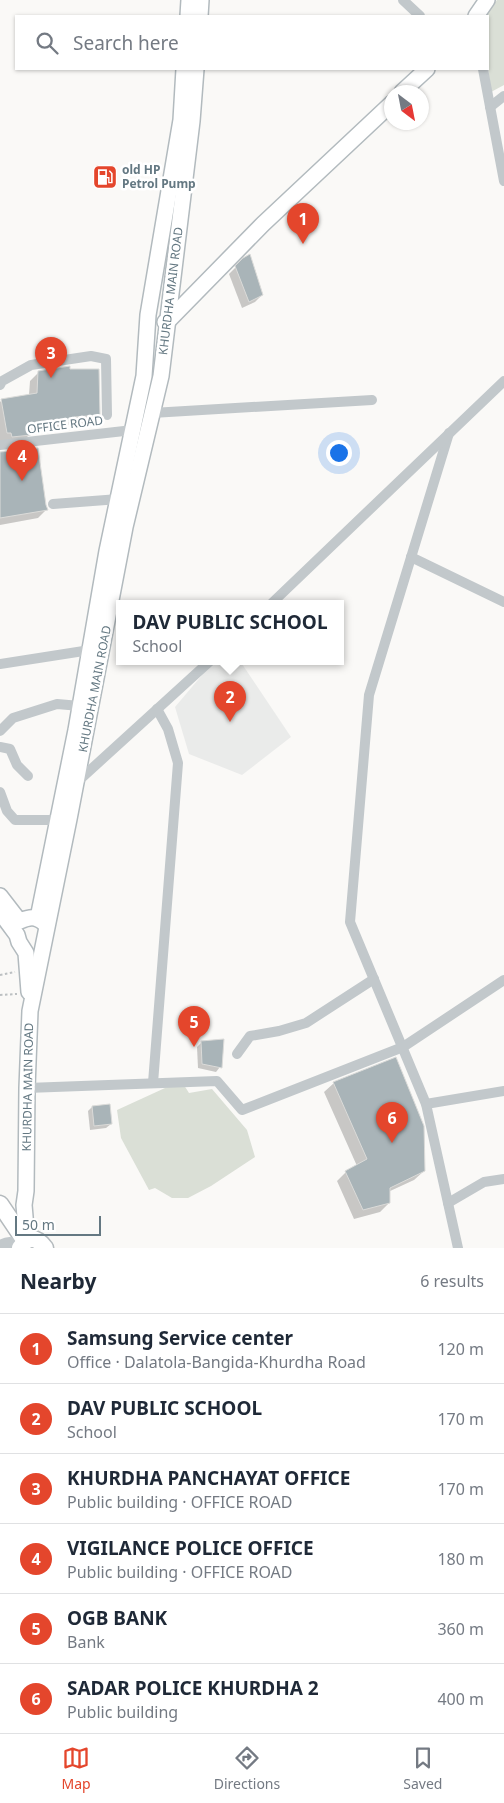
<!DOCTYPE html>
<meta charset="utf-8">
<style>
body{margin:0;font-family:"Noto Sans",sans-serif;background:#f6f6f7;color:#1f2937}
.compass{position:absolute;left:384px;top:85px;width:45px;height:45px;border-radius:50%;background:#fff;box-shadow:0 1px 4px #0004;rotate:148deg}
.scale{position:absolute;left:15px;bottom:12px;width:86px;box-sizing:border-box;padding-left:5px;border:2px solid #647882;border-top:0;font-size:14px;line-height:18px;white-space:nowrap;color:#647882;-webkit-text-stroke:4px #fff;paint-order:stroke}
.you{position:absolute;left:338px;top:452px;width:18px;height:18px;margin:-12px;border:4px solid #fff;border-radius:50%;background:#1a73e8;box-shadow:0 0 0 8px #1a73e833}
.badge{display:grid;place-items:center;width:32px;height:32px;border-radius:50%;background:#e4462c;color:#fff;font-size:16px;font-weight:700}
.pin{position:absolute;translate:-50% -41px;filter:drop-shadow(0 1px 2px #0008)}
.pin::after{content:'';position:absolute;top:26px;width:18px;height:15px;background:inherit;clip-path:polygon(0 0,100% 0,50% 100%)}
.popup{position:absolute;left:116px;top:600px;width:228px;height:65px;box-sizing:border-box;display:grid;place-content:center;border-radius:0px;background:#fff;filter:drop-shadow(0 1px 4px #0005);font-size:16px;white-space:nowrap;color:#747a83}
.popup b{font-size:19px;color:#1f2937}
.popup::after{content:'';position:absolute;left:50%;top:100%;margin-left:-10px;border:10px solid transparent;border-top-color:#fff}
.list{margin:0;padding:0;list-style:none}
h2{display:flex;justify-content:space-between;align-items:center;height:65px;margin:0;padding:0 20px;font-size:21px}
h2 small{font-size:16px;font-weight:400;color:#747a83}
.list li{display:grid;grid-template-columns:32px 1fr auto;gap:15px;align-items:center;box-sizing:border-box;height:70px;padding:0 20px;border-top:1px solid #e0e1e3}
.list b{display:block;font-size:19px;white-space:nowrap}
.list p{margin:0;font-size:16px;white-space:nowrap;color:#747a83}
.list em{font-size:16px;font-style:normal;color:#747a83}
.icon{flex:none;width:28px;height:28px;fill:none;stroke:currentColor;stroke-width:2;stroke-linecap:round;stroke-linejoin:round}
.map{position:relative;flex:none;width:504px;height:1248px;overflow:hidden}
.search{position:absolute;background:#fff;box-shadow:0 1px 4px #0004;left:15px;right:15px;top:15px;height:55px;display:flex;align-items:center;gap:12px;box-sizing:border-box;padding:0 18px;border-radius:0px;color:#747a83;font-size:19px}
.sheet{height:485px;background:#fff}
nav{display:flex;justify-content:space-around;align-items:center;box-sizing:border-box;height:70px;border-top:1px solid #e0e1e3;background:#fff;font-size:14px;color:#747a83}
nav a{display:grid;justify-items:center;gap:2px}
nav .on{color:#e4462c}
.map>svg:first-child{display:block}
.built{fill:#eaebea}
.green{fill:#dadfd6}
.shadow{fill:#0003}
.building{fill:#a9b4b8;stroke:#dbdbd9}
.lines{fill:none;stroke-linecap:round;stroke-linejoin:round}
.secondary-casing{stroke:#b2babe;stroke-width:18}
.primary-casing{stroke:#b4babd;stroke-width:19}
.path{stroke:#bcc0c2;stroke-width:2;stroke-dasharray:2.5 2.5;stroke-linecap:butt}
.minor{stroke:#c2c8cb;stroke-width:10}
.tertiary{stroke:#c2c8cb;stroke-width:14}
.secondary{stroke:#fff;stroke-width:15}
.primary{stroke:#fff;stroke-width:16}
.labels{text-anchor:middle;stroke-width:5;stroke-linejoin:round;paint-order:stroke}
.poi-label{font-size:12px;font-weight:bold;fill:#647882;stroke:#fff;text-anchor:start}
.street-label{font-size:12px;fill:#647882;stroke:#fff}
</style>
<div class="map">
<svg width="504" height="1248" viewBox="0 0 504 1248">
<rect width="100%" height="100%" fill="#faf9f7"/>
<polygon class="built" points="214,661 240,661 291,737 242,775 189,754 175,707"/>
<g class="green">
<polygon points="497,0 504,0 504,85 491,92 488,68 488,16 482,16"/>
<polygon points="182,1082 189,1093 212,1089 247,1130 255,1157 211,1186 188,1198 172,1198 155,1188 149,1190 121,1138 117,1110 165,1088"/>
</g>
<g class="shadow">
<polygon points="244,259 262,295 255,302 242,308 229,274"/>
<polygon points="68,370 99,415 90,423 68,425 64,429 30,431 30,434 21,443 0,441 0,402 2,400 29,395 30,381 39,372"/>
<polygon points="0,454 45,505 47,509 38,518 0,525"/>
<polygon points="202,1042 220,1067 216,1072 198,1068 197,1047"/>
<polygon points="334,1083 424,1171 414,1180 388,1192 389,1203 380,1212 354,1219 337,1181 346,1172 357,1166 324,1092"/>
<polygon points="92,1107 111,1124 106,1128 90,1130 88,1111"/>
</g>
<g class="building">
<polygon points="250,254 263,295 249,302 235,266 243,258"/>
<polygon points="70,366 70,369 99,369 100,415 74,417 74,421 35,424 35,428 31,428 31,435 12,437 11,433 7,433 1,399 37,393 38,371"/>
<polygon points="38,448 46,505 48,510 0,518 0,452"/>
<polygon points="224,1039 222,1068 202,1064 201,1041"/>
<polygon points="396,1057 424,1126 425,1171 390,1188 390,1203 363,1210 345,1171 367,1159 333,1082"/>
<polygon points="110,1104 112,1124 94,1126 92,1106"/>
</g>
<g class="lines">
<defs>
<g id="secondary">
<polyline points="188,16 189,0"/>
<polyline points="200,16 201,0"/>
<polyline points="476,16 487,0"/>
<polyline points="402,92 427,69"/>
<polyline points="165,322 167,322 263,224 392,103"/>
<polyline points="0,896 17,918"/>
<polyline points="0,912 17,935 19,942 26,953 29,992"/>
<polyline points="38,918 76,730 107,551 144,376 148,315 181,120 184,69"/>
<path d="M20,921C30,917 35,916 44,923"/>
<polyline points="27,1240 24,1205 26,1191 27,1088 30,1011 69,819 125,527 161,376 192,121 196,69"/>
</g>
<g id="primary">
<polyline points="0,1204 25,1241"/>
<path d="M20,1248C28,1235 37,1237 45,1248"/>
</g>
</defs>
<use href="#secondary" class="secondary-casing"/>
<use href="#primary" class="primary-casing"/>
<g class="path">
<polyline points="0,975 15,972"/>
<polyline points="0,995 17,994"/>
</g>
<g class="minor">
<polyline points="403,0 420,16"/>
<polyline points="483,69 504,181"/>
<polyline points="490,107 504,96"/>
<polyline points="0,385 2,381 31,365 91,356 106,359 107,415"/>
<polyline points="152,413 372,400"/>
<polyline points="449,433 369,695 350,922 426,1104 458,1248"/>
<polyline points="0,445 133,430"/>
<polyline points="53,504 119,499"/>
<polyline points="411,557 504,602"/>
<polyline points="272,603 504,381"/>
<polyline points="0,664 90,650"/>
<polyline points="0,731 13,718 57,704 80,706"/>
<polyline points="0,747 10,749 17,765 28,776"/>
<polyline points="76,783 210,661"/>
<polyline points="0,792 7,811 15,820 58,820"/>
<polyline points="237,1054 250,1036 279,1031 306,1023 374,979"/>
<polyline points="153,1083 178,763 168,729 157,709"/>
<polyline points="27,1088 217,1081 242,1110 403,1047 504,980"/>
<polyline points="426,1104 504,1091"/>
<polyline points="448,1203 484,1182 504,1179"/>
</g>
<path class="tertiary" d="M0,1248C7,1242 13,1243 20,1248"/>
<use href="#secondary" class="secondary"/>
<use href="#primary" class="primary"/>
</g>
<defs>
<symbol id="fuel-square" viewBox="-11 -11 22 22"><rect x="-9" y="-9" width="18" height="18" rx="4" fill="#e4462c" stroke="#fff"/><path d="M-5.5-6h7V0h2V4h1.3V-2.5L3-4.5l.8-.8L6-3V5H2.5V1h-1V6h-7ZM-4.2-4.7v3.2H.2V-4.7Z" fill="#fff"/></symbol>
</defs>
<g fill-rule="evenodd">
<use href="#fuel-square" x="91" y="163" width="28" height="28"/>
</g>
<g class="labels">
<g class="poi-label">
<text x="122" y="174">old HP<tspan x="122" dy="14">Petrol Pump</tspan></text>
</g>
<g class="street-label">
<text transform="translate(171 291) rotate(-83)" y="4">KHURDHA MAIN ROAD</text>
<text transform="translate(65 425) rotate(-7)" y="4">OFFICE ROAD</text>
<text transform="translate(95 689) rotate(-79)" y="4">KHURDHA MAIN ROAD</text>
<text transform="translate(28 1087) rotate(-89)" y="4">KHURDHA MAIN ROAD</text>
</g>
</g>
</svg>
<svg class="compass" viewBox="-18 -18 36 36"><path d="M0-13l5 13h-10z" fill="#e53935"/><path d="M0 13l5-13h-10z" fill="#747a83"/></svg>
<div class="scale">50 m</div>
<div class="you"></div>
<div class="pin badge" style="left:303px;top:244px">1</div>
<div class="pin badge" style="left:230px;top:722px">2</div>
<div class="popup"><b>DAV PUBLIC SCHOOL</b>School</div>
<div class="pin badge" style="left:51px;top:378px">3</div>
<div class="pin badge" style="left:22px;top:481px">4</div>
<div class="pin badge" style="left:194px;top:1047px">5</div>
<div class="pin badge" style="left:392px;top:1143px">6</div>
<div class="search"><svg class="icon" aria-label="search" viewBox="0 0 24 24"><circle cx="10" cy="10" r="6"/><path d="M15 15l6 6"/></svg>Search here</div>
</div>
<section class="sheet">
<h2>Nearby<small>6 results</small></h2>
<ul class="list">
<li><span class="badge">1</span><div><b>Samsung Service center</b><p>Office · Dalatola-Bangida-Khurdha Road</p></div><em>120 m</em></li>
<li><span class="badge">2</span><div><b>DAV PUBLIC SCHOOL</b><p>School</p></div><em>170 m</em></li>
<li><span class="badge">3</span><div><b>KHURDHA PANCHAYAT OFFICE</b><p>Public building · OFFICE ROAD</p></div><em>170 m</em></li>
<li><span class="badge">4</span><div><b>VIGILANCE POLICE OFFICE</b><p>Public building · OFFICE ROAD</p></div><em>180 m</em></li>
<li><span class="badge">5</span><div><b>OGB BANK</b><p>Bank</p></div><em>360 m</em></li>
<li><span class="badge">6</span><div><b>SADAR POLICE KHURDHA 2</b><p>Public building</p></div><em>400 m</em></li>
</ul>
</section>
<nav>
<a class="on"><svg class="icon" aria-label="map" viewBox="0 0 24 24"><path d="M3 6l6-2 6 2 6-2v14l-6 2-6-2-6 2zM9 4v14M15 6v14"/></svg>Map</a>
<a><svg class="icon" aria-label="directions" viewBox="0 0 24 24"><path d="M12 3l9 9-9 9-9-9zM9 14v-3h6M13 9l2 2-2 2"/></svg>Directions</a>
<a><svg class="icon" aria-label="saved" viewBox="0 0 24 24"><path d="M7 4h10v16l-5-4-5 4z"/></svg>Saved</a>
</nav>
